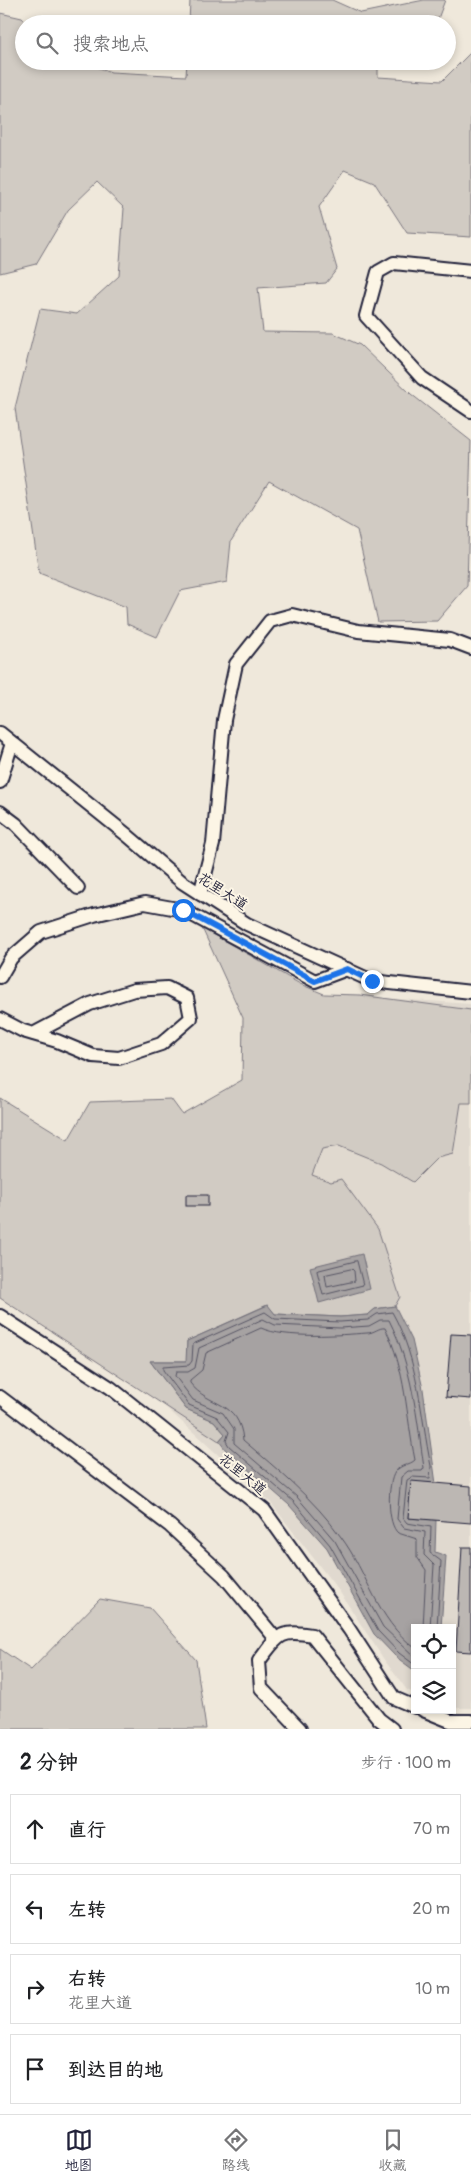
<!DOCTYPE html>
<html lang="zh">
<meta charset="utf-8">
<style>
body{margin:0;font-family:Pangolin,"LXGW WenKai TC",sans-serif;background:#f2f2f2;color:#202124}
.controls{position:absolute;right:15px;bottom:15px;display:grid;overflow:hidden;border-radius:0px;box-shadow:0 2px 8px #0003}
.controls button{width:45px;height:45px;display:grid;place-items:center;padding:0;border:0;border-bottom:1px solid #e0e0e0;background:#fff;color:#202124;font:25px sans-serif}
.stop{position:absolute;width:15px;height:15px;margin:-11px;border:4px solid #1a73e8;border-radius:50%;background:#fff}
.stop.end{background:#1a73e8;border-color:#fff;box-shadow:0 1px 5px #0008}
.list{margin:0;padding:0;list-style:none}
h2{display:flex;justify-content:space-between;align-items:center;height:65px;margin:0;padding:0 20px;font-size:21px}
h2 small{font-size:16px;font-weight:400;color:#757577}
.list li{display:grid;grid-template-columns:32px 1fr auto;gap:15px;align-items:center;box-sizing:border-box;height:70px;margin:0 10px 10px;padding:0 10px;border:1px solid #e0e0e0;border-radius:0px}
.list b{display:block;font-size:19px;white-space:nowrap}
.list p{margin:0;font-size:16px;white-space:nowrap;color:#757577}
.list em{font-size:16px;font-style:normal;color:#757577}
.icon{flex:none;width:28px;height:28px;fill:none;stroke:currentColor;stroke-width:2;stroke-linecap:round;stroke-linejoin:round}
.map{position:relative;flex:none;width:471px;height:1729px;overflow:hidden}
.search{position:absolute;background:#fff;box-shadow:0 2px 8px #0003;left:15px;right:15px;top:15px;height:55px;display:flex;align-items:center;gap:12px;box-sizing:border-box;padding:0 18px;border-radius:28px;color:#757577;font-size:19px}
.sheet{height:385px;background:#fff}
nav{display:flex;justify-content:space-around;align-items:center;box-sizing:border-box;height:70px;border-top:1px solid #e0e0e0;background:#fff;font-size:14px;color:#757577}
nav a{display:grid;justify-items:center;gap:2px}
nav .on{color:#22223b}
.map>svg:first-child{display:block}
.built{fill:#e0d9cf}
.green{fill:#d1cbc3;stroke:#7a767f}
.water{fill:#a6a2a2;stroke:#716f79}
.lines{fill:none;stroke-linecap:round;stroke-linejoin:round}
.shore{stroke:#575564;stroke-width:1}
.building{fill:#bcb7b3;stroke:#22223b}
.street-casing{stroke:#22223b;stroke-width:16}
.street{stroke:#fcf5e5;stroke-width:12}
.route{stroke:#1a73e8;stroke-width:6}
.labels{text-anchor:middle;stroke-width:4;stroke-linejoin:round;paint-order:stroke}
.street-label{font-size:14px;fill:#22223b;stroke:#fcf5e5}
</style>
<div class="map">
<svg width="471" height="1729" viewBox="0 0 471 1729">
<rect width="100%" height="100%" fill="#efe8db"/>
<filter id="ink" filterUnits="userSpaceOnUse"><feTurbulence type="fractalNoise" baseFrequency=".02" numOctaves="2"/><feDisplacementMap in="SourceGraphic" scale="10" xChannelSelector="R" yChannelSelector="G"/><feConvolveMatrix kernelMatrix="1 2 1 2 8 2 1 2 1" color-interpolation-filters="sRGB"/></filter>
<g filter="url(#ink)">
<polygon class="built" points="300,984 324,994 471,1004 471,1708 452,1708 452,1628 415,1628 415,1693 407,1690 385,1661 339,1591 270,1502 160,1402 0,1298 0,1098 68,1140 90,1102 171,1099 182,1114 242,1080 282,988"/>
<g class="green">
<polygon points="190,0 332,0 361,13 424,0 445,0 436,24 189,24"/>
<polygon points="0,13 22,18 28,24 24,24 24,61 80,61 111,72 186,76 187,61 378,61 378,77 442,81 471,52 471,237 407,233 374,182 345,170 319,207 337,269 326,283 258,288 263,332 333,333 360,345 411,394 471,441 467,586 437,621 378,622 357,530 269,481 231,541 227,582 180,591 157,637 127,624 126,607 39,573 15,408 40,309 77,314 119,276 124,208 97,182 68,210 36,264 0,273"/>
<polygon points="202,928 300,984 324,994 360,995 471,1010 471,1103 461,1103 453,1154 437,1158 413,1182 381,1163 339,1146 322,1149 312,1175 331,1182 341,1179 378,1229 400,1297 395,1306 375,1309 368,1315 340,1317 275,1314 267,1305 187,1341 187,1361 150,1361 186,1409 214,1421 225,1434 219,1441 0,1298 0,1098 68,1140 90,1102 171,1099 182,1114 242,1080 243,1018"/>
<polygon points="100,1599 150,1608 196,1660 206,1729 0,1729 0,1649 31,1670"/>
</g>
<g class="water">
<polygon points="362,1254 370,1289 319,1303 310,1267"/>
<polygon points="268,1305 275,1314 340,1317 368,1315 375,1309 395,1306 412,1340 423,1389 436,1484 411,1482 408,1518 436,1520 435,1552 446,1556 441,1628 415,1628 415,1671 396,1657 374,1634 327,1548 289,1505 225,1449 219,1441 225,1434 214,1421 186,1409 150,1361 186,1361 187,1341"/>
</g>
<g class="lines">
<g class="shore">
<polygon points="357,1261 363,1285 323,1295 317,1271"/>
<polygon points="352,1269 354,1271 355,1281 327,1287 325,1275"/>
<path d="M415,1648C376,1619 368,1573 341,1537C314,1499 278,1470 243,1440C239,1399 209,1408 190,1383V1380L202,1370L206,1353L261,1328C285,1339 340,1335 367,1333C374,1333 379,1327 385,1328C406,1369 406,1416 415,1460C410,1465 401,1464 395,1472C387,1484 387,1524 398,1533L417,1539V1557L426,1570L423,1628"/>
<path d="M415,1657L383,1627L335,1541L297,1497L234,1443V1429L223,1413L193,1400L175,1376L176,1372H188L195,1368L199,1348L263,1319L275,1325L340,1328L369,1326L380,1320H389C412,1365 417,1419 424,1468L422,1471H408L401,1477L397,1519L404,1528L425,1532L424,1555L434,1565L430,1628"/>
<path d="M415,1665L399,1653L378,1631L330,1545L293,1501L229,1446L226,1441L229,1432L217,1417L189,1405L163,1370V1367L189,1365L192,1361L193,1344L265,1312L275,1319L340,1322L368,1320L377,1314L392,1312C419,1360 420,1414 431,1466L430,1478L412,1477L407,1480L403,1518L407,1523L431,1527L430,1553L441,1561L437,1628"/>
</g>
</g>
<g class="building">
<rect x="186" y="1195" width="22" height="11"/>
<polygon points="451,1334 471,1335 471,1399 446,1397"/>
<polygon points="411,1481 471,1486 471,1523 408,1518"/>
<polygon points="462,1547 471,1547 471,1652 456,1651"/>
</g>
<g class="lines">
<defs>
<g id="street">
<polyline points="471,271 394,263 378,272 366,316 422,378 471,411"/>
<polyline points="0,733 127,835 182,882 247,924 372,981 471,992"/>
<polyline points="0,782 12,743"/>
<polyline points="0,812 16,824 78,888"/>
<polyline points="200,894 213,844 224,720 236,664 270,621 292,615 358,631 450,640 471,648"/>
<polyline points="0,977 11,958 41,932 94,915 145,903 183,910 315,981 347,969"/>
<polyline points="0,1019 23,1031 57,1041 93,1056 119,1058 161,1044 191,1018 187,998 167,988 134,990 90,1004 33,1034"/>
<polyline points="0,1316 111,1388 264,1510 349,1629 394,1698 415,1707"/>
<polyline points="0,1397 170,1526 224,1576 276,1639"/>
<polyline points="423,1710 450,1721 471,1721"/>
<path d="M300,1729L261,1688L259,1661C278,1636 279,1629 312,1635L379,1719L392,1729"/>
</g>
</defs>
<use href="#street" class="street-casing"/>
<use href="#street" class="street"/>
</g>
</g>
<g class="lines" filter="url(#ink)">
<polyline class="route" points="183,910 315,981 347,969 372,981"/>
</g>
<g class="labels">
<g class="street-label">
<text transform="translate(223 891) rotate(33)" y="5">花里大道</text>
<text transform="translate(243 1474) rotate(39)" y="5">花里大道</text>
</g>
</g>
</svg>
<div class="controls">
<button><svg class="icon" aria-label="locate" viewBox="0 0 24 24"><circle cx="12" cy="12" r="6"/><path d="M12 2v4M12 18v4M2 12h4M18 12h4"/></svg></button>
<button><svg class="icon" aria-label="layers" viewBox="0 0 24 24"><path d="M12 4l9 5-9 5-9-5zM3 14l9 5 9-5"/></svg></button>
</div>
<div class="stop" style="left:183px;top:910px"></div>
<div class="stop end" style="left:372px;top:981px"></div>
<div class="search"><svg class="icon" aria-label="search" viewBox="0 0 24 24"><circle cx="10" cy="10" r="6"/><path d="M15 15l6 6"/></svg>搜索地点</div>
</div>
<section class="sheet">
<h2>2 分钟<small>步行 · 100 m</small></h2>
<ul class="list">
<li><svg class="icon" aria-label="ahead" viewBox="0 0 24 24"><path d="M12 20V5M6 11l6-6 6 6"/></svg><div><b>直行</b></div><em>70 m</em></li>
<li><svg class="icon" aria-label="left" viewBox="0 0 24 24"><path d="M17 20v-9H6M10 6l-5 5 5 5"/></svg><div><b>左转</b></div><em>20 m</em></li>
<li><svg class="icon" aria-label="right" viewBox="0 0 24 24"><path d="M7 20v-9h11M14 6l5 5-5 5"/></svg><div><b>右转</b><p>花里大道</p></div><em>10 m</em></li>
<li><svg class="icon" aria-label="arrive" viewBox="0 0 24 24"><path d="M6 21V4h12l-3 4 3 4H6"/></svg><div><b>到达目的地</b></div></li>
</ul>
</section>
<nav>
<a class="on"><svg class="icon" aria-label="map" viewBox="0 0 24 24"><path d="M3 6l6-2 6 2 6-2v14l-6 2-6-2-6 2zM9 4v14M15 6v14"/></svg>地图</a>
<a><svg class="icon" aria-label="directions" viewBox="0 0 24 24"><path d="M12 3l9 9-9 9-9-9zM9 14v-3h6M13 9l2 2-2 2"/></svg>路线</a>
<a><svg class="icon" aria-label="saved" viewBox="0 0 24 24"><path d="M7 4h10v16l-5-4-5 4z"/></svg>收藏</a>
</nav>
